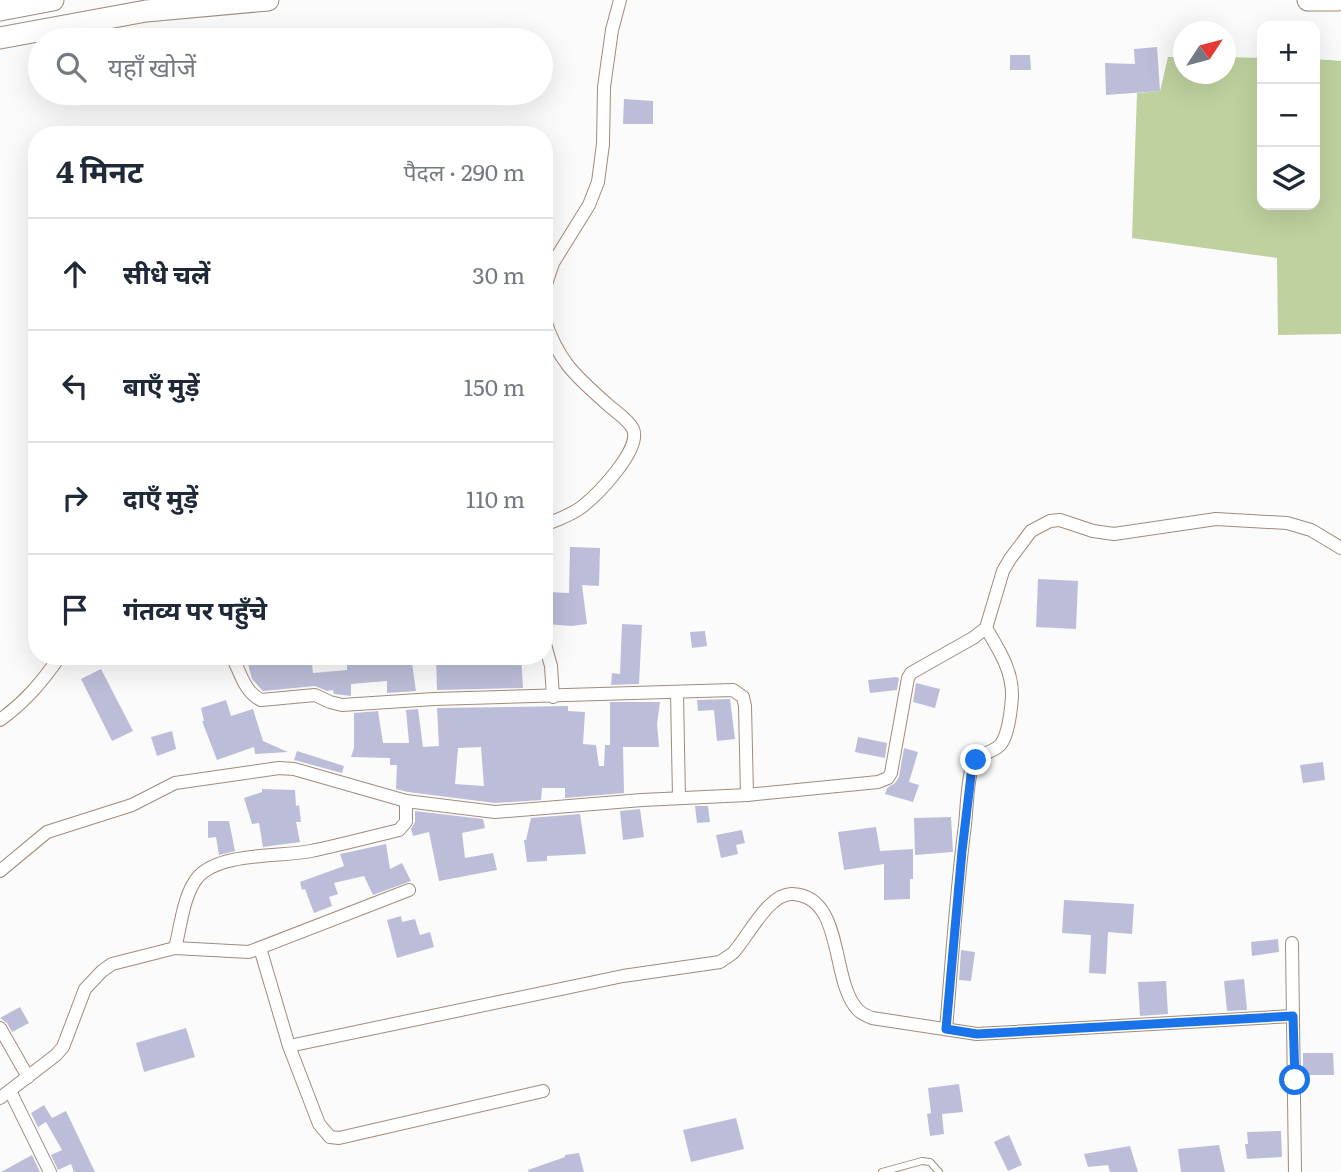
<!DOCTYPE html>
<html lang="hi">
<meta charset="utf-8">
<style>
body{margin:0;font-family:Literata,"Noto Sans Devanagari",serif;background:#f2f2f3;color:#1f2937}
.controls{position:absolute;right:21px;top:21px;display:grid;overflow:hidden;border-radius:14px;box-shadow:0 7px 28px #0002}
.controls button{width:63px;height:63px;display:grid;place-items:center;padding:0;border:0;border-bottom:2px solid #e0e1e3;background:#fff;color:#1f2937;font:35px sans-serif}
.compass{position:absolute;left:1173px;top:21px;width:63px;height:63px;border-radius:50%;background:#fff;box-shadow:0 7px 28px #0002;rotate:54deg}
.stop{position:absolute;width:21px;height:21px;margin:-16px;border:5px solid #1a73e8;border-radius:50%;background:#fff}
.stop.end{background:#1a73e8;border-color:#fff;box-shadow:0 2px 7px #0008}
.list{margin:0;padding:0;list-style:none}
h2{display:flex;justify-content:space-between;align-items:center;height:91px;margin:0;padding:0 28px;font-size:30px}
h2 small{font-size:23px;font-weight:400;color:#747a83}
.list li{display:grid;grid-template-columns:46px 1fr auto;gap:21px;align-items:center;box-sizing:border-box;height:112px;padding:0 28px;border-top:2px solid #e0e1e3}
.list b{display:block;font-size:26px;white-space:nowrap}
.list em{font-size:23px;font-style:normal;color:#747a83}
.icon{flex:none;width:38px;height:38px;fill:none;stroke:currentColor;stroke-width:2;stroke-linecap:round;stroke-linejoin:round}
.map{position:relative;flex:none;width:1341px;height:1172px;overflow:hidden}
.search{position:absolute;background:#fff;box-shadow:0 7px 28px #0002;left:28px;top:28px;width:525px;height:77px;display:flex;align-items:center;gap:18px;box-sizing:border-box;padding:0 24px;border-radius:38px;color:#747a83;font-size:26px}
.panel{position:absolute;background:#fff;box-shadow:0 7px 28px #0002;left:28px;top:126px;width:525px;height:539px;border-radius:28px}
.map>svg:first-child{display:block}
.green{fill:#bfd19f}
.building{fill:#bcbed9;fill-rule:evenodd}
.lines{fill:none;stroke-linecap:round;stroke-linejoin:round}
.service-casing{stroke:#a28b79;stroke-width:8}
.minor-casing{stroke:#a28b79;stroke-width:14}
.primary-casing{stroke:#a28b79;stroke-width:23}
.service{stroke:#fff;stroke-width:6}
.minor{stroke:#fff;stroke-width:12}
.primary{stroke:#fff;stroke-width:21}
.route{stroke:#1a73e8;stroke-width:9}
</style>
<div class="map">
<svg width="1341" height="1172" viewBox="0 0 1341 1172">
<rect width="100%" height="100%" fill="#fbfbfb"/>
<polygon class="green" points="1168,57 1183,57 1184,74 1226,74 1226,57 1262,58 1262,205 1315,205 1315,59 1341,61 1341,334 1278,335 1277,258 1132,238 1137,93 1160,91"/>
<g class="building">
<polygon points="1157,47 1160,91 1106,95 1105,63 1135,64 1134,49"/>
<polygon points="1010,55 1030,55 1031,70 1010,70"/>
<polygon points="624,99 653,101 653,124 623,124"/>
<polygon points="570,547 600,548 599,586 582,585 587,624 572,626 545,624 546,592 569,593"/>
<polygon points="1038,579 1078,581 1076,629 1036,627"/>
<polygon points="622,624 642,625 639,684 611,685 612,673 620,674"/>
<polygon points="705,631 707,646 692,648 690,632"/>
<polygon points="246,656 311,656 313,673 347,670 347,656 411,656 416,691 387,693 387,681 351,684 351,696 334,694 333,690 327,691 315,686 263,691 252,679"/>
<polygon points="436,656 521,656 523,688 437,690"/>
<polygon points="101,669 133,731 112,741 81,679"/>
<polygon points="896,677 899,678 897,690 870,693 868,680"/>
<polygon points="916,683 940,689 935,708 913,702"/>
<polygon points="730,699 735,739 717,741 714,710 698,711 697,700"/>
<polygon points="226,700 231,716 253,709 263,741 288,752 255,754 254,747 217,760 202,721 204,721 201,708"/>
<path d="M610,702H660L657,724L659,747H623L624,793L565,798V788H542L541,800L495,803L408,792L396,789L397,765H390V758L351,757L354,748V713L378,711L383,743H409L406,710L418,709L423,747L439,746L437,708L568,706V711L585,712L583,744L596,745L599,766H604L605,745H610ZM481,747L484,786L455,784L458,748Z"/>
<polygon points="172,731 176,749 157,756 151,737"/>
<polygon points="858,737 887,743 885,758 855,752"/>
<polygon points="904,748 918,752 909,782 919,785 913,802 885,794 887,788 895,783 899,777"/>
<polygon points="297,751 344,766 342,773 294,760"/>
<polygon points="1323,762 1325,780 1303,783 1300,765"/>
<polygon points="262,789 295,790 296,806 299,805 301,822 296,822 300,842 263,847 259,823 252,824 244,798 262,792"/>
<polygon points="695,806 708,806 710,822 697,823"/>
<polygon points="640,809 644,837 623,840 620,811"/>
<polygon points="415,811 483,819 485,828 462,833 465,858 493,853 497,870 439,881 429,832 413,836 411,829 415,822"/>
<polygon points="580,814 586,854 547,856 547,861 527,862 524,840 526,840 531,818"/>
<polygon points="951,817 953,852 915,855 914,818"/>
<polygon points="208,821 229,821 235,851 219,855 216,837 208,838"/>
<polygon points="876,827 880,851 913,849 913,879 910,879 910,899 884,900 884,864 844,870 838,832"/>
<polygon points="742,830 745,843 736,845 738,854 721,858 716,835"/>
<polygon points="386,844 390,869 402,863 411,881 373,895 364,876 334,883 338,894 329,897 332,906 314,913 305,889 302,890 300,882 344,866 340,854"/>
<polygon points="1064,900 1134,904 1132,934 1108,932 1106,974 1089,973 1091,935 1062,933"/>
<polygon points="401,916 402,922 415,919 420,935 430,932 434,947 397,958 387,920"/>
<polygon points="1278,939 1279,952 1252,956 1251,942"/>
<polygon points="961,950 975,952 971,981 959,980"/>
<polygon points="1244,979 1247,1010 1227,1011 1224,981"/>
<polygon points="1166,981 1168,1014 1140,1016 1138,982"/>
<polygon points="20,1007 29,1023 12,1032 7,1023 0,1018"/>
<polygon points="186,1028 195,1057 144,1072 136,1043"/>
<polygon points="1303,1053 1333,1053 1334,1075 1303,1075"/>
<polygon points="959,1084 963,1112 942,1114 944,1134 930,1136 927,1114 931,1113 928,1088"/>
<polygon points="44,1105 52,1118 66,1111 95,1172 74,1172 71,1164 58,1170 51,1155 62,1150 46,1122 38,1127 31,1113"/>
<polygon points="736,1118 744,1149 691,1162 683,1130"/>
<polygon points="1281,1131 1282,1157 1247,1159 1245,1144 1248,1144 1247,1132"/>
<polygon points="1009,1135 1022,1165 1008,1171 994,1142"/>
<polygon points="1219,1145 1225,1172 1181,1172 1178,1149"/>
<polygon points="1130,1146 1138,1172 1110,1172 1108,1165 1088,1167 1084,1154"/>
<polygon points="579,1153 584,1172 529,1172 528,1170 565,1157 565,1155"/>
<polygon points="32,1155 40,1172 1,1172"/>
</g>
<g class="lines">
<defs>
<polyline id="service" points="882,1172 922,1161 930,1162 939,1172"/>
<g id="minor">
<polyline points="544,290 553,263 589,205 598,182 603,144 604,87 612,30 620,0"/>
<path d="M544,318C558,360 573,374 606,403C614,411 628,419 633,429C642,449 598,494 583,506C572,515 557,520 544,525"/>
<polyline points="544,641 551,666 553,697"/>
<path d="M232,656C240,672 245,693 261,700L315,695L330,702L342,705L434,699L733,690L743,697L745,706L747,795"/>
<polyline points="677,693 679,798"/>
<path d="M0,720C25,702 42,682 60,656"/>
<polyline points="0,871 47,832 132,805 175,783 279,768 294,769 406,801 495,812 642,800 747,795 878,782 888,778 891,773 908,678 911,673 973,638 986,628 1003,571 1010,559 1031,531 1050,521 1060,520 1093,531 1114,534 1216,519 1287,523 1311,530 1341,548"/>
<polyline points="1292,943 1295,1172"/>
<path d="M175,948C181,926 183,895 198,877C220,852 280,857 311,851C340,845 370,837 399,830L406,822V801"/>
<polyline points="260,948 289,1046 319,1124 330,1137 339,1138 543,1091"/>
<polyline points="0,1028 28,1077"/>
<path d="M946,1029C952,961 956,893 965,825C967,807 967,784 972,767C977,752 993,754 1001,744C1009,733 1011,710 1012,697C1013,671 999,650 986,628"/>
<path d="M289,1046L623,976L720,962C724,959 729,956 733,953C748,937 769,892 793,894C845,897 830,981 858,1010C861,1013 867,1016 872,1018L977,1034L1293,1016"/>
<polyline points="10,1091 50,1172"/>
<polyline points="0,1098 56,1055 63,1047 85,989 102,971 112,964 175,948 249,952 409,890"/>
</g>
<g id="primary">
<polyline points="1308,0 1337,0"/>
<polyline points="0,10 53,0"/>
<polyline points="0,38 146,11 268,0"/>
</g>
</defs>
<use href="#service" class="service-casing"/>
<use href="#minor" class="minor-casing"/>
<use href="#primary" class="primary-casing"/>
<use href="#service" class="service"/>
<use href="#minor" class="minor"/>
<use href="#primary" class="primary"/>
</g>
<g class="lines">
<polyline class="route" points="976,760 972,767 962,851 946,1029 977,1034 1293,1016 1295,1080"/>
</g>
</svg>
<div class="controls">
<button>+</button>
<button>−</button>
<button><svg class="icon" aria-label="layers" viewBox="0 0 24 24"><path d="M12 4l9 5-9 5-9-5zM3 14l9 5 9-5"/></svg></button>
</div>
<svg class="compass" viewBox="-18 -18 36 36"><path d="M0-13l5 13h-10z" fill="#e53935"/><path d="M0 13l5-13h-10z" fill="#747a83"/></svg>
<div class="stop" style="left:1295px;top:1080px"></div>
<div class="stop end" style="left:976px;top:760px"></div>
<div class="search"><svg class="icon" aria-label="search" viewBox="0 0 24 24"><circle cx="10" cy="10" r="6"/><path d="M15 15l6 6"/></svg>यहाँ खोजें</div>
<section class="panel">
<h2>4 मिनट<small>पैदल · 290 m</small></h2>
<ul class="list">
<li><svg class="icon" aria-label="ahead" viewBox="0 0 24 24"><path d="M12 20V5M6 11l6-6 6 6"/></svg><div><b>सीधे चलें</b></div><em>30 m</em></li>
<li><svg class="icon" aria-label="left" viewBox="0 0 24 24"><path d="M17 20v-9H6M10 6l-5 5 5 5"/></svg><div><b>बाएँ मुड़ें</b></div><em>150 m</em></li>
<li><svg class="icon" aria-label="right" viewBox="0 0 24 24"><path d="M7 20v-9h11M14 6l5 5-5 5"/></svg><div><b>दाएँ मुड़ें</b></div><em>110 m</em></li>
<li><svg class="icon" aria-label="arrive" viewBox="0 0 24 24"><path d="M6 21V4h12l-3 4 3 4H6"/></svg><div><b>गंतव्य पर पहुँचे</b></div></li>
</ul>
</section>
</div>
